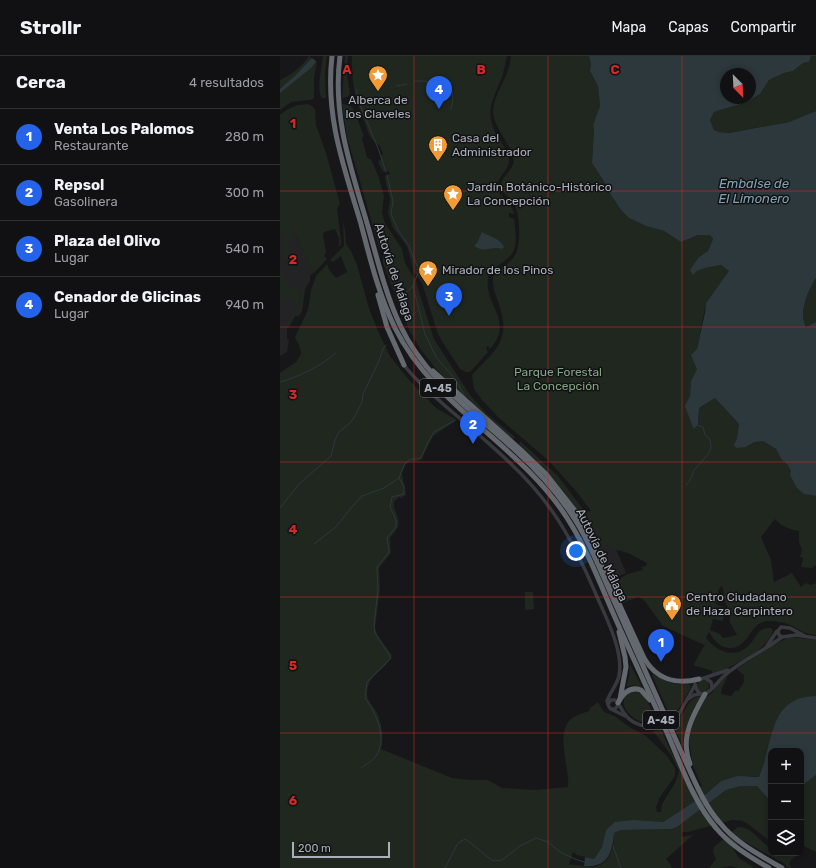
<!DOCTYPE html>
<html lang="es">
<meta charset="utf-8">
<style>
body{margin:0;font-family:Rubik,sans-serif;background:#1a1a1c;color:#f1f3f6}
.controls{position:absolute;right:12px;bottom:12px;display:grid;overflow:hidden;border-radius:8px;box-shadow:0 2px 6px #0003}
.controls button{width:36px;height:36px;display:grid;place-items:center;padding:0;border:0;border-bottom:1px solid #303133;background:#111113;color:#f1f3f6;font:20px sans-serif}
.compass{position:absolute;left:440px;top:12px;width:36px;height:36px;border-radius:50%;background:#111113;box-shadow:0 2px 6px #0003;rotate:156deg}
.scale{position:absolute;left:12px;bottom:10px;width:98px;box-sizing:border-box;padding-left:4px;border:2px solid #a9b0b9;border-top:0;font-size:11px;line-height:14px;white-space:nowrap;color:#a9b0b9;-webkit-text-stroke:3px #121214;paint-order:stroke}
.you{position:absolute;left:296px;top:495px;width:14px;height:14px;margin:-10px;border:3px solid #fff;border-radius:50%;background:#1a73e8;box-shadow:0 0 0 6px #1a73e833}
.badge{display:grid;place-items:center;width:26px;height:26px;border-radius:50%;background:#2563eb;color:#fff;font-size:13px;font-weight:700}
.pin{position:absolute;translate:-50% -33px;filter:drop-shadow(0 1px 2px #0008)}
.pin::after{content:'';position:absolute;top:21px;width:14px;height:12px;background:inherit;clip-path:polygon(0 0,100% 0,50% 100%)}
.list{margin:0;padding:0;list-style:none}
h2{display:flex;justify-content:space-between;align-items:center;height:52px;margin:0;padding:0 16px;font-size:17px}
h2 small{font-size:13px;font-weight:400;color:#9c9da0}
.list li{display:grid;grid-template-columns:26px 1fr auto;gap:12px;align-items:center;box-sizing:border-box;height:56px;padding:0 16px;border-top:1px solid #303133}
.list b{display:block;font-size:15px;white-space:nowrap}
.list p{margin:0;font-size:13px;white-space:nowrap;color:#9c9da0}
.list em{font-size:13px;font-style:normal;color:#9c9da0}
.icon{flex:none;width:22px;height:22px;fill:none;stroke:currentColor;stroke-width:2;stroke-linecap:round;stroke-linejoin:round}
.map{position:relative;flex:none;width:536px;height:812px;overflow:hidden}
header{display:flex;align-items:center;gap:24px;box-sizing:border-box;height:56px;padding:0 20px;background:#111113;border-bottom:1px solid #303133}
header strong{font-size:19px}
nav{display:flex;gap:22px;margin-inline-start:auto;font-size:14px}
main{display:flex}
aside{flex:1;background:#111113}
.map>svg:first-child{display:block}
.built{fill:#232326}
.green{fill:#1f271f;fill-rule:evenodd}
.water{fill:#2d383d;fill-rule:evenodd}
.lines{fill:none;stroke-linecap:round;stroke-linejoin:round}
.stream{stroke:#2d383d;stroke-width:1}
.tertiary{stroke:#38393e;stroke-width:3.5}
.motorway{stroke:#64686f;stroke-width:5}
.grid{fill:none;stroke:#d62828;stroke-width:1;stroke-opacity:0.55}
.labels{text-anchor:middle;stroke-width:3;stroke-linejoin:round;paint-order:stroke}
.shield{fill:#121214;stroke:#7c8188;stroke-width:1}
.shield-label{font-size:11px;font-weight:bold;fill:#a9b0b9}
.poi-label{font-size:12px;fill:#a9b0b9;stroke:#121214;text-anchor:start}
.street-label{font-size:12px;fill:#a9b0b9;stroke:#121214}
.park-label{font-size:12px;fill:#82a480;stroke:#121214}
.water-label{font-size:13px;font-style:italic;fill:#80a2b3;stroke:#121214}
.grid-label{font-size:13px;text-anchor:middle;font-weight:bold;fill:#d62828;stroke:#121214;stroke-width:3;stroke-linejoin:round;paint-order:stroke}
</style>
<header>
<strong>Strollr</strong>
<nav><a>Mapa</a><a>Capas</a><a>Compartir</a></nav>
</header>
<main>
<aside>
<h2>Cerca<small>4 resultados</small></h2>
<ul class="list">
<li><span class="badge">1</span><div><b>Venta Los Palomos</b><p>Restaurante</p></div><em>280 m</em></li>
<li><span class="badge">2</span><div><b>Repsol</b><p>Gasolinera</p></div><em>300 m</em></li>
<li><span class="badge">3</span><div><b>Plaza del Olivo</b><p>Lugar</p></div><em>540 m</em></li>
<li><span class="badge">4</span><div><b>Cenador de Glicinas</b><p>Lugar</p></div><em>940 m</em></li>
</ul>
</aside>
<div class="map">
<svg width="536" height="812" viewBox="0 0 536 812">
<rect width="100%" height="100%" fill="#171719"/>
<g class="built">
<polygon points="0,169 15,178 34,216 30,220 30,225 25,233 22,255 19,260 15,260 9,271 7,272 7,283 9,284 7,296 0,300"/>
<polygon points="315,487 325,490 328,489 336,493 346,517 331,524"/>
</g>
<g class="green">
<path d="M29,0L37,6L34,21V42L30,44L11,46L0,54V24C12,18 22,11 29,0Z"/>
<path d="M43,0H47L45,18L46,42H42C36,34 42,10 43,0Z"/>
<polygon points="65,0 68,0 67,19 70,38 67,41 62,42"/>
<path d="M72,0H227C226,6 224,12 223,18C216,39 204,53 215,76C219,85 228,93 229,103C230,116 215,120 218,133C220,143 231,145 234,158L229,157V161L234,163C235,172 237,182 235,191C232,206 210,209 208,223C204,249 235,265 210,293L208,290L206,292L208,296L190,316H186L180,313L160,282L157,275L142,227L134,216L127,190L113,172L108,157L110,143L105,123V120L110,118L108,115L103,116L98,106L101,103L100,100L103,98L100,90C91,85 89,79 86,70C76,45 71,28 72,0Z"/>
<path d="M231,0H309L311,8L310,15L318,30L320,50L313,69L314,73L312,107L325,127L331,139L341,154L349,162L366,170L384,175L401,186L418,179H430L433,183L428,195L419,201L413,218L417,215L425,212L441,209L450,215L426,247L417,293V313L411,325L410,340L418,368L419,352L435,342L459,368L457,382L454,389L466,391L474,385H483L496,393L502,404L508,409L524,438L536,440V509L532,512L521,511L523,503L522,501H520L522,494L519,486V475C509,473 502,471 495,463L481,481L491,504L494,526L512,517L521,531L525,527L531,529L536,527V579C526,579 519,573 510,569C504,566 495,565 489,565C469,565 470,592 450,592C440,592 434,584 429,576L426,582C438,597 457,604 471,587C477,579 479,571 491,572L493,574C491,593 448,613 432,618V615L430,614L415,610L414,608L425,588L424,589L383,570L364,544L358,541L343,547L333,526L348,518L362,514L363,513L361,511L366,510L367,507L348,497L336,494L328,489L325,490L313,487C297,447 270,417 239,388L240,385L278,420L305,456L311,455L296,435L269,405L218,361L202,344L194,333L192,319C216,293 231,286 219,248C216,239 212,231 213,221C219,213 227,209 233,202C242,192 240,161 235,149C232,141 221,138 221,130C221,117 239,114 232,97C227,85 213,68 213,55C214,36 230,20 231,0ZM442,530L443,532L444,542L449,556L450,567L457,579L444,582L442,581L440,578L430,574L433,563L443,565L445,552L436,548L439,533Z"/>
<polygon points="531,0 536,0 536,55 509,66 448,77 439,76 434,74 430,64 434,56 467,46 480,38 489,24 504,17 513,15 523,7 529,6"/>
<path d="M28,48L32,50L35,53L36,69L46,97L60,148L57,152L61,185V189L58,191C61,184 58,180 55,173L44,176L43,179L46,196L44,200L47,203L34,217L15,178L11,177L10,179L12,183L8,185L12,198L30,221L29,222L11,200L7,203L26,226L24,227L3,201L5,179L0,178V179V59C10,51 14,49 28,48Z"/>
<polygon points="62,48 69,49 73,52 84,80 82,82 87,101 89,103 91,103 99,122 104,140 102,157 105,167 122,193 125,207 136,226 154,283 190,339 198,348 207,358 235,381 233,383 195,350 187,341 185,342 156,313 139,291 129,274 113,234 103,207 103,190 99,191 67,81"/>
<path d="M63,165L65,174L66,188L71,195L77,209L89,252L97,273L110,300L129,324L156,352L177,364L153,380L141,404L138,405L129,406L126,408L122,417L126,439L121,442L119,441L114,446C113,454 121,463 118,471C116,475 112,479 110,482L111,497L99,512L100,533L95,572L98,580L112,599C108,612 91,618 88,631C84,645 94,648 98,659C102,669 104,683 101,693L172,722L191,724H208L222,732L256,734L288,731C290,712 275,677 291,663C296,659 304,657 309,655L310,652L318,646L324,656L336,661L348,670L366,680L387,700L395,712V720L380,741L376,751L377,756H381L382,748L395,727L399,715L391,699L373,675L381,674L410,735L422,730L413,710L409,685L411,675L417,658L426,641L432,637L436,630L449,617L442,632L441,638L451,640L456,634L458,635L464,626V619L457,614L458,612L490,591L509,581L536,584V640L527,641L510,647L479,721L472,720L441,725L426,738L383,766L326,774L322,791L314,803L297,799L293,796L289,809C296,808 303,811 310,811C330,811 333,793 334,777L341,774L391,773L397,771L446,734L461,730H477L491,746V786L468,768L462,765L453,764L408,776H402L401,781L413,779L386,803L391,809L392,812H0V317L16,306L21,298L19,289L15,281L28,254L31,234L36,220L47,208L50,215L56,222L67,216L61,200L53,206L50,204L64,190Z"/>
<polygon points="0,210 3,214 1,218 12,233 15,233 17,229 20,232 19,246 17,249 15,248 13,244 9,242 0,242"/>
<path d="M536,222V266L526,271C518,255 528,236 536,222Z"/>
<polygon points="30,225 25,233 22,255 19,260 15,260 9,271 5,271 13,258 20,251 21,237"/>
<polygon points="245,536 253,536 254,553 245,554"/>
<polygon points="350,608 362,631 353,629 346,631 349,621"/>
<path d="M374,618C384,625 395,630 408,628L411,630L410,633L396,657L391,662L372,619Z"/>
<circle cx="423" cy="630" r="6"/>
<path d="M352,635H359L364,638L378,668C358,672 329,647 352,635Z"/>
<path d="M422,640L406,678L404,693L392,667C407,660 405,641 422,640Z"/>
<polygon points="536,719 536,796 524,790 521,791 521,749 524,728"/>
<path d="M458,771C472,770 479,786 491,792V797H520L511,804L509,808L512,812L507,811L505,808L462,784L453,793L459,802L475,812H458L450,810L440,812H429L436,803L433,796L434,791Z"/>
</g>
<g class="water">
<path d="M309,0H531L529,6L523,7L513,15L504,17L489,24L480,38L467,46L434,56L430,64L434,74L439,76L449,77L509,66L536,55V222C528,235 518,256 526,271L536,266V440L524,438L517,432L510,419L511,415L508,409L502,404L496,393L483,385L474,386L466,391L456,392L454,389L457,382L459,368L435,342L419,352L418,368L414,373L412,369L405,350L410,340L411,325L417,313L411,299L417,293L425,257L426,247L449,215L441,209L425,212L417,215L413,219L410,214L419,201L428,195L433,183L430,179H418L401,186L384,175L366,170L349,162L341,154L331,139L325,127L312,107L314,73L313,69L320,50L318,30L310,15L311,8ZM446,18H470V42H446Z"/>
<polygon points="32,2 36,5 32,11 0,37 0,33 16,19"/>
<path d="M202,176C209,180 221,183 224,191L222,193C210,189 207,198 194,190L197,187Z"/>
<path d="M536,640V719L524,728L521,749V695H491V746L477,730H461L446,734L397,771L391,773L341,774L334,777C332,797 328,812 304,810L305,801L314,803L322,791L326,774L335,766L353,764L383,766L426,738L441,725L458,720L479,721C481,715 484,709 485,703C494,673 495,641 536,640Z"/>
</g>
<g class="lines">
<g class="stream">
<path d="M135,25H144L170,30C174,38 173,45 171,53"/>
<polyline points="116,30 127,28"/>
<polyline points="76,33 80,49 98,92 106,116"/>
<polyline points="107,119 113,145 111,158 118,174 129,190 139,214 133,230 145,278 156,301 175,323 184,338"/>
<polyline points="121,242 133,230"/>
<polyline points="127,265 138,254"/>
<path d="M0,326C21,320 39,311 56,297"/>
<path d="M406,429C413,421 411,420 415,413C419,408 430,398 431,392C431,390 430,386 430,383L425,379L423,371L416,369"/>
<polyline points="0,452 19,428 51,400 55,384 59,376 70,367 75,360 82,346 83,338 99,305 103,293 106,289"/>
<polyline points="34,488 56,471 71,452 82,440 104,432 119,422 124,409 129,404 141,402 147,388 154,376 174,365"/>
<path d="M81,712C86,708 93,705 96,700C108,682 96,657 85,642L87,626L111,602L95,577L94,569L98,534L97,511L109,496L107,482L116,471V464L110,451L112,441L124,438V430L119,422"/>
<polyline points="333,790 341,812"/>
<path d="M165,812L178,787L185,783C195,789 203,798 213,805L222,804L240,790L256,782L268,786L280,796L295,803L304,806"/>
</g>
<g class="tertiary">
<path d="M124,309C135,324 150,336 163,348C185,367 208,386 229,406C272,446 292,483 315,536C325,560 344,594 339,620C337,629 330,636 327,645L329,651L331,653H335L339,648"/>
<polyline points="525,580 510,572 501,571 498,575 499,579 502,581 516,579 536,582"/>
<polyline points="487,590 497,575"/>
<polyline points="425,622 431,626 432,632"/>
<polyline points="418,624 448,614"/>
<path d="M415,628C416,634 419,639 425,638C430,637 440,623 445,619C462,604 484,595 502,581"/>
<polyline points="408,643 414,639 420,638"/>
<path d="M328,648L331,644H335C339,647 341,653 344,657C352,669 366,672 379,670"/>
<polyline points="331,653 345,660"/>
<polyline points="391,665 399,658 415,629"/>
</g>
<g class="motorway">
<path d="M52,0C45,61 64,111 81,168C90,203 99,239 115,272C154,351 241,389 287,462C306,491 319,525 333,557C351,598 370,638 388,679C401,709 414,747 436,772C450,789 470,801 489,812"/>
<path d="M60,0C52,62 72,115 89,174C98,206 106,239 120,269C145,323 194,356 236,395C257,414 275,434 290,456C307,480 319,511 331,538C354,589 376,640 399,691C411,716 422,747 440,767C456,787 480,799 502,812"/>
<polyline points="98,239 107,271 124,309"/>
<path d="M153,315L241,394L266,418L296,456L320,506L364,602C376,623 396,629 419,623"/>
<polyline points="339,576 345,601 346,611 340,643"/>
<path d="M338,647C343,637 350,630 361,634L370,644"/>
<path d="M410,708C409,704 407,700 407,696C403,676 416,654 425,638"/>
</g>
</g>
<path class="grid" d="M134,0V812M268,0V812M402,0V812M0,135H536M0,271H536M0,406H536M0,541H536M0,677H536"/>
<defs>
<symbol id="sight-pin" viewBox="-11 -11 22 30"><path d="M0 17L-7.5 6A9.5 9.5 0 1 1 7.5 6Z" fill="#f29b35" stroke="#121214"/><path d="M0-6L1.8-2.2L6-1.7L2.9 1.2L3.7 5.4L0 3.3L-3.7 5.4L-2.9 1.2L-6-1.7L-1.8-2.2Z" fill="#fff"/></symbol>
<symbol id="building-pin" viewBox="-11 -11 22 30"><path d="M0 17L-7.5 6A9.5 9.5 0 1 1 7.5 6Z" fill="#f29b35" stroke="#121214"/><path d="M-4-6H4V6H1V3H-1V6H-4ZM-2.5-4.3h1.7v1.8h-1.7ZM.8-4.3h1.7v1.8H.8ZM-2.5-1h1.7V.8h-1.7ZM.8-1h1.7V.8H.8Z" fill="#fff"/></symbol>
<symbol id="civic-pin" viewBox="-11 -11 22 30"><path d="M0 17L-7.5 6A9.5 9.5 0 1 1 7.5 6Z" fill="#f29b35" stroke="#121214"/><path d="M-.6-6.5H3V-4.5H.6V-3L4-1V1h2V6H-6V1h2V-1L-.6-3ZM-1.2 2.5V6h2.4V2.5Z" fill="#fff"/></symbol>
</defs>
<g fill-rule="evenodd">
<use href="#sight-pin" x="87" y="8" width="22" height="30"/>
<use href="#building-pin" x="147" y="78" width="22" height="30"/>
<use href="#sight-pin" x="162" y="127" width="22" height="30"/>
<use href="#sight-pin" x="137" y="203" width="22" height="30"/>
<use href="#civic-pin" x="381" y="537" width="22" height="30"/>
</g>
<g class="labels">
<g class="shield">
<rect x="140" y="323" width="36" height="18" rx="3"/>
<rect x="363" y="655" width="36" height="18" rx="3"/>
</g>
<g class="shield-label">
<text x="158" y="336">A-45</text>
<text x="381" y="668">A-45</text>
</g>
<g class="poi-label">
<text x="98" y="48" text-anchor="middle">Alberca de<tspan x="98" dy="14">los Claveles</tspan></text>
<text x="172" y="86">Casa del<tspan x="172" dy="14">Administrador</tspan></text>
<text x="187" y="135">Jardín Botánico-Histórico<tspan x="187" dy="14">La Concepción</tspan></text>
<text x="162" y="218">Mirador de los Pinos</text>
<text x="406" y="545">Centro Ciudadano<tspan x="406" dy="14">de Haza Carpintero</tspan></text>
</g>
<g class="street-label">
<text transform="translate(114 216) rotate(72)" y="4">Autovía de Málaga</text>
<text transform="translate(322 499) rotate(64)" y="4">Autovía de Málaga</text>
</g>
<g class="park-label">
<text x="278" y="320">Parque Forestal<tspan x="278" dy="14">La Concepción</tspan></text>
</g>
<g class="water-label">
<text x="474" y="132">Embalse de<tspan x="474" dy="15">El Limonero</tspan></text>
</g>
</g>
<g class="grid-label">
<text x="67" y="18">A</text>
<text x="201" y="18">B</text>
<text x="335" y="18">C</text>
<text x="13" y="72">1</text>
<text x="13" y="208">2</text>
<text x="13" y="343">3</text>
<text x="13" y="478">4</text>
<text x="13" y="614">5</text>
<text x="13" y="749">6</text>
</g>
</svg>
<div class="controls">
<button>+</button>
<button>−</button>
<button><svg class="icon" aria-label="layers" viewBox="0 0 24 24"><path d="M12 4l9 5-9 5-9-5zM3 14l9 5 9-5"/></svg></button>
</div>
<svg class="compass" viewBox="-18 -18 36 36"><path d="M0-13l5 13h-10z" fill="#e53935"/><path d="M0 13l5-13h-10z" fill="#9c9da0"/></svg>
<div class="scale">200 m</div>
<div class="you"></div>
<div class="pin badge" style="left:381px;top:606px">1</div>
<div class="pin badge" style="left:193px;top:388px">2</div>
<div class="pin badge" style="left:169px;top:260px">3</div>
<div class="pin badge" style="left:159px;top:53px">4</div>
</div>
</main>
